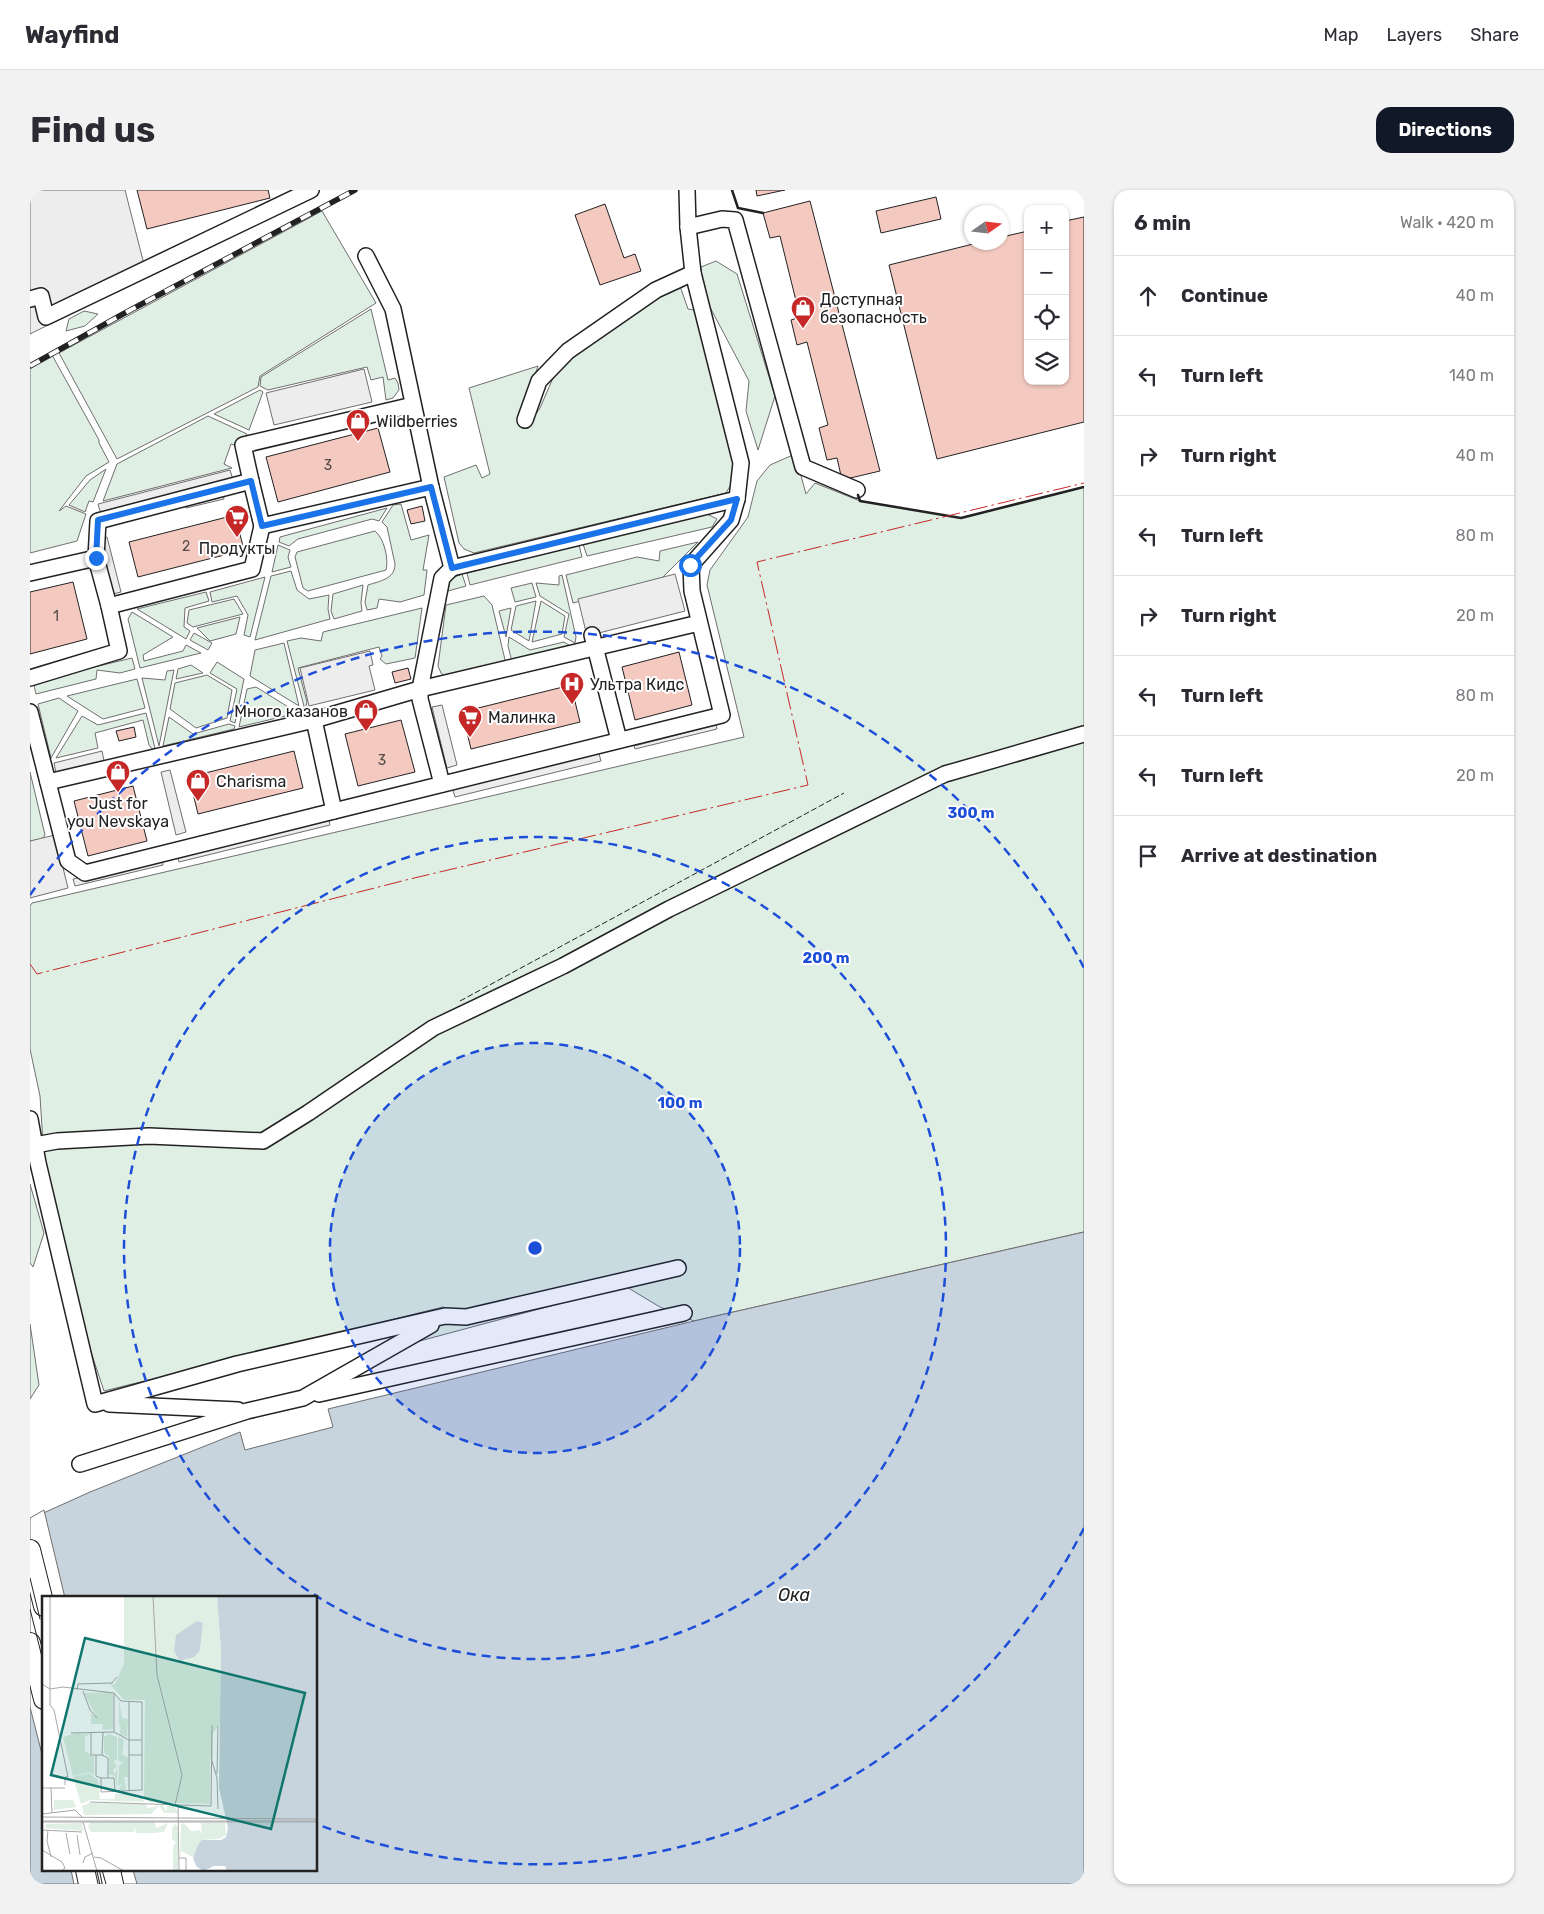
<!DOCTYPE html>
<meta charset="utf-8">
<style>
body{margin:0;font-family:Rubik,sans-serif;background:#f2f2f3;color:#2b2b33}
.controls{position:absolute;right:15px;top:15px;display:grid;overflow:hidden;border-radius:10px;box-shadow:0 1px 4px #0004}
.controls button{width:45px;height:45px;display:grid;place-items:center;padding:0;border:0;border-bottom:1px solid #e1e1e2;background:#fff;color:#2b2b33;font:25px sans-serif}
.compass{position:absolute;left:934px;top:15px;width:45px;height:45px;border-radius:50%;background:#fff;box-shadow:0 1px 4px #0004;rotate:76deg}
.stop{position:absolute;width:15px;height:15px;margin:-11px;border:4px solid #1a73e8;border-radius:50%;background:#fff}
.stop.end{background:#1a73e8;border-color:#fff;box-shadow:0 1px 5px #0008}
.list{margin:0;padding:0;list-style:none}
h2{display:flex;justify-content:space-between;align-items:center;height:65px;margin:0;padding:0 20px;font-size:21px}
h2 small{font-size:16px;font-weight:400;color:#7c7c81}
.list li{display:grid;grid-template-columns:32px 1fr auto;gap:15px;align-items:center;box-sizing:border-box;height:80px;padding:0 20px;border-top:1px solid #e1e1e2}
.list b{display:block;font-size:19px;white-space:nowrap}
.list em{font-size:16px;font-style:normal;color:#7c7c81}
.icon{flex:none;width:28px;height:28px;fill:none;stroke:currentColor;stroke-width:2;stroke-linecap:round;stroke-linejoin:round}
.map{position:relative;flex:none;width:1054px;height:1694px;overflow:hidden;border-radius:15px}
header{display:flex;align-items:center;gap:30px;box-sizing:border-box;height:70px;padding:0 25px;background:#fff;border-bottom:1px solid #e1e1e2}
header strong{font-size:24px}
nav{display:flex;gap:28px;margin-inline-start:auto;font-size:18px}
.intro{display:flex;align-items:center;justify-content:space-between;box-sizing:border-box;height:120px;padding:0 30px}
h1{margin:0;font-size:35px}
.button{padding:12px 22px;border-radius:15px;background:#111827;color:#fff;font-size:18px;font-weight:700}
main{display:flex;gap:30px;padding:0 30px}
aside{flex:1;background:#fff;border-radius:15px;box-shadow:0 1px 4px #0004}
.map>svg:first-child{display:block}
.green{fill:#e0efe3;stroke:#6f6f6f}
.parking{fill:#ededed;stroke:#6f6f6f}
.water{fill:#c7d3dd;stroke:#6f6f6f;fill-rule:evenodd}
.pier{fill:#fff;stroke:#6f6f6f}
.building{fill:#f3c9c0;stroke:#222}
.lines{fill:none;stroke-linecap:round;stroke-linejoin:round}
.minor-casing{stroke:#222;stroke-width:18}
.major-casing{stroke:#222;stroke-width:22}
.minor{stroke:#fff;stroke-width:15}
.major{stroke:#fff;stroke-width:20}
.tram{stroke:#222;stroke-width:1}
.rail-casing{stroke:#222;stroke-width:5.5}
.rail{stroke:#fff;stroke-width:4;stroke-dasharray:11;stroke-linecap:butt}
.fence{stroke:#222;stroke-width:1;stroke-dasharray:6 2.5;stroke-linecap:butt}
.wall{stroke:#222;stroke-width:2.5}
.power{stroke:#c62828;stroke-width:1;stroke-dasharray:18 4 2.5 4;stroke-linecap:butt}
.route{stroke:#1a73e8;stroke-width:6}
.ring{fill:none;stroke:#1d4ed8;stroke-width:2.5;stroke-dasharray:9 6}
.labels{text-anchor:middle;stroke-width:4;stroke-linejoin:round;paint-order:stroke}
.number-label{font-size:14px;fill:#564c4a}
.poi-label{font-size:16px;fill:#222;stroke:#fff;text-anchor:start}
.water-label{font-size:18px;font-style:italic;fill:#222;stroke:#fff}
.inset-river{fill:none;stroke:#c7d3dd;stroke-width:2.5}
.inset-road{fill:none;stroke:#a7a7a7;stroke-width:1}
.view{fill:#0f766e;fill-opacity:0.15;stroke:#0f766e;stroke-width:2.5}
.inset-edge{fill:none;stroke:#222;stroke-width:2.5}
.centre{fill:#1d4ed8;stroke:#fff;stroke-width:2.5}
.ring-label{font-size:15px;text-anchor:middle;font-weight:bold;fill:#1d4ed8;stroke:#fff;stroke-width:4;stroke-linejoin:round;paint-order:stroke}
</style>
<header>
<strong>Wayfind</strong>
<nav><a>Map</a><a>Layers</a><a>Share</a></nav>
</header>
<div class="intro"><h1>Find us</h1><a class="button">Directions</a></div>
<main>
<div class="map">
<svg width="1054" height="1694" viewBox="0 0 1054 1694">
<rect width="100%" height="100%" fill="#fff"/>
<g class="green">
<polygon points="292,21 346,113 230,186 228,197 87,269 29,163"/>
<polygon points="686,71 707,84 745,206 728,260 716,221 719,191 673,104 671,77"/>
<polygon points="649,93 658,119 664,120 703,264 703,291 696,303 444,363 434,359 429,353 414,287 446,275 452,288 460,284 439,198 508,176 489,234 498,235 510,218 523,188 541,164"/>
<polygon points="341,119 358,190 365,188 368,193 369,200 363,208 356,210 353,187 341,190 337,177 238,200 230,196 231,187"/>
<polygon points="54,121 68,124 55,136 36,141 39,129"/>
<polygon points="22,165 69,250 69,253 79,272 56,286 29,321 36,316 56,324 47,351 0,363 0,178"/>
<polygon points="230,200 233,202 219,240 184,224"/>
<polygon points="178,226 217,244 210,257 201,254 194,274 202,278 73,311 87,274"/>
<polygon points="765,264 776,304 785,293 830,311 931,328 1054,297 1054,1042 664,1131 630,1117 595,1096 386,1152 428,1122 413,1117 74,1201 55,1144 14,969 10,906 0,859 0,716 2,713 714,547 677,395 680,380 718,327 727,291 740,275"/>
<polygon points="76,279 63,312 59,311 55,322 39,315 60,290"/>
<path d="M371,314L381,350L399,345L393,380H397L394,405L370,412L349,409L347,418L337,420L335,412L338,395C350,391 365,389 365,374L357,337L352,332L363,315Z"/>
<polygon points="357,318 349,331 342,329 268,349 259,356 249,352 250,347"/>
<polygon points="677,324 687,329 682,337 557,366 553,354"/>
<path d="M345,341C354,348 359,369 356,380L278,401L273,398L265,367L267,362Z"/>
<polygon points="668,352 629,391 543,413 536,385 607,367 629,371 630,361"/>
<polygon points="248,355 260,360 258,367 261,377 242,382"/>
<polygon points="549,355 552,367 440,395 437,383"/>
<polygon points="261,381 267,400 279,409 299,405 298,419 300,429 225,450 241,386"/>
<polygon points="432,384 436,396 418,401 420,389"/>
<polygon points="532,385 546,447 545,453 534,447 539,424 510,406 506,393 529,395 529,386"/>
<polygon points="235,387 220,447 214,445 218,425 207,406 182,412 180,402"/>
<polygon points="502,393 506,407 485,412 481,398"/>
<polygon points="333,395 331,413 332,421 304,429 301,421 303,404"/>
<polygon points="176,402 179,411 155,418 154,437 160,441 156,449 107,419"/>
<polygon points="454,406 462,415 476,474 416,487 411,483 408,476 416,415"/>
<polygon points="204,409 213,424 163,437 157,433 159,420"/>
<polygon points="506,411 499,451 481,440 486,416"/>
<polygon points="511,411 535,426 532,444 502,452"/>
<polygon points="392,418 385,468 356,474 350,469 352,466 349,457 268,478 277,512 275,520 257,451 271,448 291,451 293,442"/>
<polygon points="481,418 476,447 469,421"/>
<polygon points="102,422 143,447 113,465 114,471 153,461 156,455 171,463 110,478 98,429"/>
<polygon points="210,427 206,444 180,451 167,438"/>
<polygon points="164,443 182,453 178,460 160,450"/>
<polygon points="479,447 500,460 534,452 542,457 482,472 478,456"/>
<polygon points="254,453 269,516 220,486 225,460"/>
<path d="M102,468L105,479L90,483L67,480L66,489L6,504C4,497 3,494 10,490Z"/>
<polygon points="187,472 214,489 205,533 200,531 207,499 180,483"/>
<polygon points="161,475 173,483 146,489 148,479"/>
<polygon points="144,480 129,556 112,488 135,490 137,481"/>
<polygon points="177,485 202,500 197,528 166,538 140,519 145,493"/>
<polygon points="107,489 115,518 73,529 37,506"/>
<polygon points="226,497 268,523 209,537 217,499"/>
<polygon points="29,508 48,521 21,568 8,514"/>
<polygon points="116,523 125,558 122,559 119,555 113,530 65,543 68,558 26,568 52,526 68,535"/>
<polygon points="139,527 163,544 199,534 205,536 204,539 133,556"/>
<polygon points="0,582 15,645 12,649 0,651"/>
<polygon points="0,994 14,1043 3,1077 0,1073"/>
<polygon points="0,1134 9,1195 0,1209"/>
</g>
<g class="parking">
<polygon points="0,0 95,0 117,86 0,144"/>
<polygon points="334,179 342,212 244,235 236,203"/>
<polygon points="200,280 203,290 71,324 68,314"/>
<polygon points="193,304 194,309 156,318 155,313"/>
<polygon points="77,347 91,402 83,404 69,349"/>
<polygon points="645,384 655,421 557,446 548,409"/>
<polygon points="340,461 343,475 339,476 345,500 279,516 270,478"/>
<polygon points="412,515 427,575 417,578 402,517"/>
<polygon points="686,535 687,539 605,559 604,556"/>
<polygon points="568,560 571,571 425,607 422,597"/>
<polygon points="72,561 74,571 26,583 24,573"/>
<polygon points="140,580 156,642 146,645 131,582"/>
<polygon points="298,625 300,635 149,672 146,662"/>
<polygon points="25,645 38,698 0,708 0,651"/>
<polygon points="132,667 133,675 45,696 43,689"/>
</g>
<path class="water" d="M1054,1042V1694H0V1331L9,1325L60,1302L210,1242L215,1260L303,1237L298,1219L664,1131ZM14,1408H286V1680H14Z"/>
<g class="pier">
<polygon points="14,1320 35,1408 14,1408 14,1572 0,1517 0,1328"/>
<polygon points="41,1680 103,1680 107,1694 44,1694"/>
</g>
<g class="building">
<polygon points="107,0 238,0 240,8 117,39"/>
<polygon points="726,0 755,0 727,6"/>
<polygon points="906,7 911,29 851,43 846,21"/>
<polygon points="780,11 850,281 812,290 807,268 797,270 789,238 798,235 777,152 767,155 761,130 770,127 750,46 740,48 733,23"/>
<polygon points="575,14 594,68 605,64 611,81 570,95 545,25"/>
<polygon points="1054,27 1054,232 907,269 859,75 951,52 972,52 972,47 998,41 998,191 1035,191 1035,31"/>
<polygon points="348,238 360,282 248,312 236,267"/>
<polygon points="392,316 395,331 381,334 377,320"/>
<polygon points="205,325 214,360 108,387 99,352"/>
<polygon points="43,392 57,449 0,464 0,402"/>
<polygon points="649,462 662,515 605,530 592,477"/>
<polygon points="378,478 381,489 365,493 362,482"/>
<polygon points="541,495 550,532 441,559 432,522"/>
<polygon points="371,530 385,582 328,596 315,544"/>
<polygon points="104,537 106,547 89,551 86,541"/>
<polygon points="264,561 273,598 168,624 159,587"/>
<polygon points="103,596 117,651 58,666 44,611"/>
</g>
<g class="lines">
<defs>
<g id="minor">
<polyline points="658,37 692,29 705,30 773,277 827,300"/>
<polyline points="336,66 363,119 401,297 422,378"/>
<polyline points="0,109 11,106 16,127 281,0"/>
<polyline points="495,230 509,191 538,161 626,100 663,83"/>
<polyline points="221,291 232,336 401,297"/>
<polyline points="66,368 79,416 222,379 232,336"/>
<polyline points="0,383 66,368 68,331 221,291 213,255 383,215"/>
<polyline points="562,445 589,550"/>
<polyline points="0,488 89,461 79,416"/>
<polyline points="0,522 38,671 55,683 304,621"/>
<polyline points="284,530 304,621 692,525 662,401 661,375 701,330 707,309"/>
<polyline points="18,592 284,530 390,499 669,433"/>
<polyline points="412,594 390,509 390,499 412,388 422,378 707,309 711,273 663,83 658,37 657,0"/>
<polyline points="0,929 8,973 65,1214 207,1174 415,1126 436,1127 648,1078"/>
<polyline points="5,955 27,951 119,946 233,951 278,923 403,838 533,776 639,719 915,584 1054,544"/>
<polyline points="289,1204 654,1123"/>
<polyline points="79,1214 208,1220"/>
<polyline points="50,1274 217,1221 273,1208 401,1135"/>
</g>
<g id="major">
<polyline points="0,1360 14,1416"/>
<polyline points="0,1453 14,1509"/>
<polyline points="56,1680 59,1694"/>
<polyline points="80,1680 83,1694"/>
</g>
</defs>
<use href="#minor" class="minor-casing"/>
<use href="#major" class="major-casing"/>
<use href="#minor" class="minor"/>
<use href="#major" class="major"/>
<g class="tram">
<polyline points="0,1388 10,1429"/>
<polyline points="0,1419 14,1475"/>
<polyline points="65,1680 68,1694"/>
<polyline points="72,1680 76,1694"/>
</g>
<defs>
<polyline id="rail" points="0,176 93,124 325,0"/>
</defs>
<use href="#rail" class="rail-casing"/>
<use href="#rail" class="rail"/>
<polyline class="fence" points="430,811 814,603"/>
<g class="wall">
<polyline points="702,0 708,18 733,23"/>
<polyline points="828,305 830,311 931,328 1054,297"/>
</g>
<polyline class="power" points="0,774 7,784 380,689 778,595 727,372 1054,293"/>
</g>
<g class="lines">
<polyline class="route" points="66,368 68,330 221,291 232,336 401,297 422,378 707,309 701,330 660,375"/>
</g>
<circle cx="505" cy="1058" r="205" fill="#1d4ed8" fill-opacity=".12"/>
<g class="ring">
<circle cx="505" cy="1058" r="205"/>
<circle cx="505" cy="1058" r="411"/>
<path d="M1054 1338A616 616 0 0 1 289 1635M0 705A616 616 0 0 1 1054 778"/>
</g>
<defs>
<symbol id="shop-pin" viewBox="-11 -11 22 30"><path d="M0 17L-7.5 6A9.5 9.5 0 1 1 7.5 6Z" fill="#c62828" stroke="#fff"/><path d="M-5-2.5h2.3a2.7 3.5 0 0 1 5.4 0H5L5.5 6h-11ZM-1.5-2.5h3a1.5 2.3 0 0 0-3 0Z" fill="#fff"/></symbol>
<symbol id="supermarket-pin" viewBox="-11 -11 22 30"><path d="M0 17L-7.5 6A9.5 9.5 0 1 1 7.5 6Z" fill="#c62828" stroke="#fff"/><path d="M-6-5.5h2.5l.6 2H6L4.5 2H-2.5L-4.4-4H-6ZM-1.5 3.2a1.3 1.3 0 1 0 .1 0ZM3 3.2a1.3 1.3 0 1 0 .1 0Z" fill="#fff"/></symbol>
<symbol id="hospital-pin" viewBox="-11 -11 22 30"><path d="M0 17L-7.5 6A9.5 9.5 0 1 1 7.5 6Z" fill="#c62828" stroke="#fff"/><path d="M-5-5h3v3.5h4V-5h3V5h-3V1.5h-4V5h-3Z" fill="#fff"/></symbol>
</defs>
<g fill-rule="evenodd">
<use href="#shop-pin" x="759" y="104" width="28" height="38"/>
<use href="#shop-pin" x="314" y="217" width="28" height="38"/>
<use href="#supermarket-pin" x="193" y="313" width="28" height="38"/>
<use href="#hospital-pin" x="528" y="480" width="28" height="38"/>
<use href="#shop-pin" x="322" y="507" width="28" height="38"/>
<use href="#supermarket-pin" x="426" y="513" width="28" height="38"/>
<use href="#shop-pin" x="74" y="568" width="28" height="38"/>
<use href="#shop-pin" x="154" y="577" width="28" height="38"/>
</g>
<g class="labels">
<g class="number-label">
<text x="298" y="280">3</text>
<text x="156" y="361">2</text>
<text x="26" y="431">1</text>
<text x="352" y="575">3</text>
</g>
<g class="poi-label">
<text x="790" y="115">Доступная<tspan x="790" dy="18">безопасность</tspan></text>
<text x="346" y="237">Wildberries</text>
<text x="207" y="364" text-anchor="middle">Продукты</text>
<text x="560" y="500">Ультра Кидс</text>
<text x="318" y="527" text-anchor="end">Много казанов</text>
<text x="458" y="533">Малинка</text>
<text x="186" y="597">Charisma</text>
<text x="88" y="619" text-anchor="middle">Just for<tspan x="88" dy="18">you Nevskaya</tspan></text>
</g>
<g class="water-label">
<text x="764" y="1411">Ока</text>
</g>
</g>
<g transform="translate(12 1406)">
<rect width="275" height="275" fill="#fff"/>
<path d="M82,0H175L179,54L178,129L171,137V166L168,161V208L106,206L102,201L103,104H82L68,88H73L82,68ZM155,25L161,27L158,54L142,65L132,55L144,34ZM66,96L71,98V133L60,134L61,128H49V118L55,122L42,97ZM77,103L80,122L86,123L85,141L77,138L79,132L77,129ZM35,137L48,138L43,141V155L52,161V179L47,176L31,180L21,141ZM67,138L75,141V164L71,165L75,170L71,174L73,179L75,171V194L73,180L67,178V160L62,157V141ZM76,141L82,144L80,159L86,161V181H82L84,194H76L81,187L76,190L77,170L81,167L76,164ZM47,177L56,184L58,203H73V198H93L94,202H101L102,206L48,204L39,208L31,181ZM12,204H31L34,211L12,214ZM47,207L104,208L106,212L121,209L124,216L125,210H132L136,217H122L117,210L109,218L42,219L40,210ZM48,226H113L114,232L126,227L122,236L110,237H94L93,231L92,236H49L46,231ZM40,227L41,235L3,232L4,228ZM142,227L149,235L158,234L160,238L159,227H183L184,239L177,243L160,244L151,261L139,255L138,261L139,228ZM133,228L136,231V275H131V251L134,246L130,243V232Z" fill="#e0efe3" fill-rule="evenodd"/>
<path d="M175,0H275V275H185L183,270H172L161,275L154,270L151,262L156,249L160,244H179L184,241L186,232L177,192L179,54ZM155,25L161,27L158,54L152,61L138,65L132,55L134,39Z" fill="#c7d3dd"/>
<path class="inset-river" d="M263,222L264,0M263,228L264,275"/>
<path class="inset-road" d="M111,0L115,79L140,179L133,209M0,88L8,93L21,91L72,97V136M35,94L36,88L70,87L75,81M41,95L48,114L55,122M72,97L79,105L100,106V159H87M8,109V0M8,109L12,114L26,181H23V189M49,136V159H54V180L59,182V196L100,194V159M29,137L72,136L87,144H99M54,159H60L61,136M170,165L175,182L176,213M175,178L176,130M59,182H66V162L60,159M66,182H72L73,196M0,192H23M9,192L10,217M87,195V106M48,206L169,210L170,129M136,209L137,275M0,218L33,214L40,221M0,221L275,223M0,225H275M0,226H275M41,226L55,275M0,234L40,236M6,234L5,245L9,261M24,237L28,258M35,239L38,259M0,254L20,266L23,272L19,275M52,261L59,262L82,275M137,262H144V275M41,267L43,261L51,257"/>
<path class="view" d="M43,42L263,97L229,233L9,179Z"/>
<rect width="275" height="275" class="inset-edge"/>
</g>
<circle cx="505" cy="1058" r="8" class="centre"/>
<g class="ring-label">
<text x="941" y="628">300 m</text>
<text x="796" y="773">200 m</text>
<text x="650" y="918">100 m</text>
</g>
</svg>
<div class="controls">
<button>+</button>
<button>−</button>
<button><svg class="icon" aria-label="locate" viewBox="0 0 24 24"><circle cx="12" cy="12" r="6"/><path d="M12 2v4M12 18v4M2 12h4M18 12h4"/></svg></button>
<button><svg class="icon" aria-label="layers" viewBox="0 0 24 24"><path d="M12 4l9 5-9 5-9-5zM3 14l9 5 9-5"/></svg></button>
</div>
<svg class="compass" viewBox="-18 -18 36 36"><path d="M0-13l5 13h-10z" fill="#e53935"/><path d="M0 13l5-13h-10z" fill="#7c7c81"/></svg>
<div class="stop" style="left:660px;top:375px"></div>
<div class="stop end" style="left:66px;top:368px"></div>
</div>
<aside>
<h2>6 min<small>Walk · 420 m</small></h2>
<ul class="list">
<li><svg class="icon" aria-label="ahead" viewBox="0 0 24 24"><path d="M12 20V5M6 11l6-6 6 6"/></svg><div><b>Continue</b></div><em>40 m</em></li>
<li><svg class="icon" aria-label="left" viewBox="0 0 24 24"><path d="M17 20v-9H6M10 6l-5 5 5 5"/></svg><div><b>Turn left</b></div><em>140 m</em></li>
<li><svg class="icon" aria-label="right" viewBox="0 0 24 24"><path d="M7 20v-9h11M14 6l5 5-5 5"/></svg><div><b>Turn right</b></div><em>40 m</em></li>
<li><svg class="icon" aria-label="left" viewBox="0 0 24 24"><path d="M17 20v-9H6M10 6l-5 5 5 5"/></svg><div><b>Turn left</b></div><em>80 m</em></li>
<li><svg class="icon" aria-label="right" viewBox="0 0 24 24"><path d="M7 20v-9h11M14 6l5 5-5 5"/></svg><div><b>Turn right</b></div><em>20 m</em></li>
<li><svg class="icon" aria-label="left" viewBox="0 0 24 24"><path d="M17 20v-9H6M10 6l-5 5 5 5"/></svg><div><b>Turn left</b></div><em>80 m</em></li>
<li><svg class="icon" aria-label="left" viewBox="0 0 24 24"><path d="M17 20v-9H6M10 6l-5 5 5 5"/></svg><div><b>Turn left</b></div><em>20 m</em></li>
<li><svg class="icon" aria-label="arrive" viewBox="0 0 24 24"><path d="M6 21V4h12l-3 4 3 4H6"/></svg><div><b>Arrive at destination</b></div></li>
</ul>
</aside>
</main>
